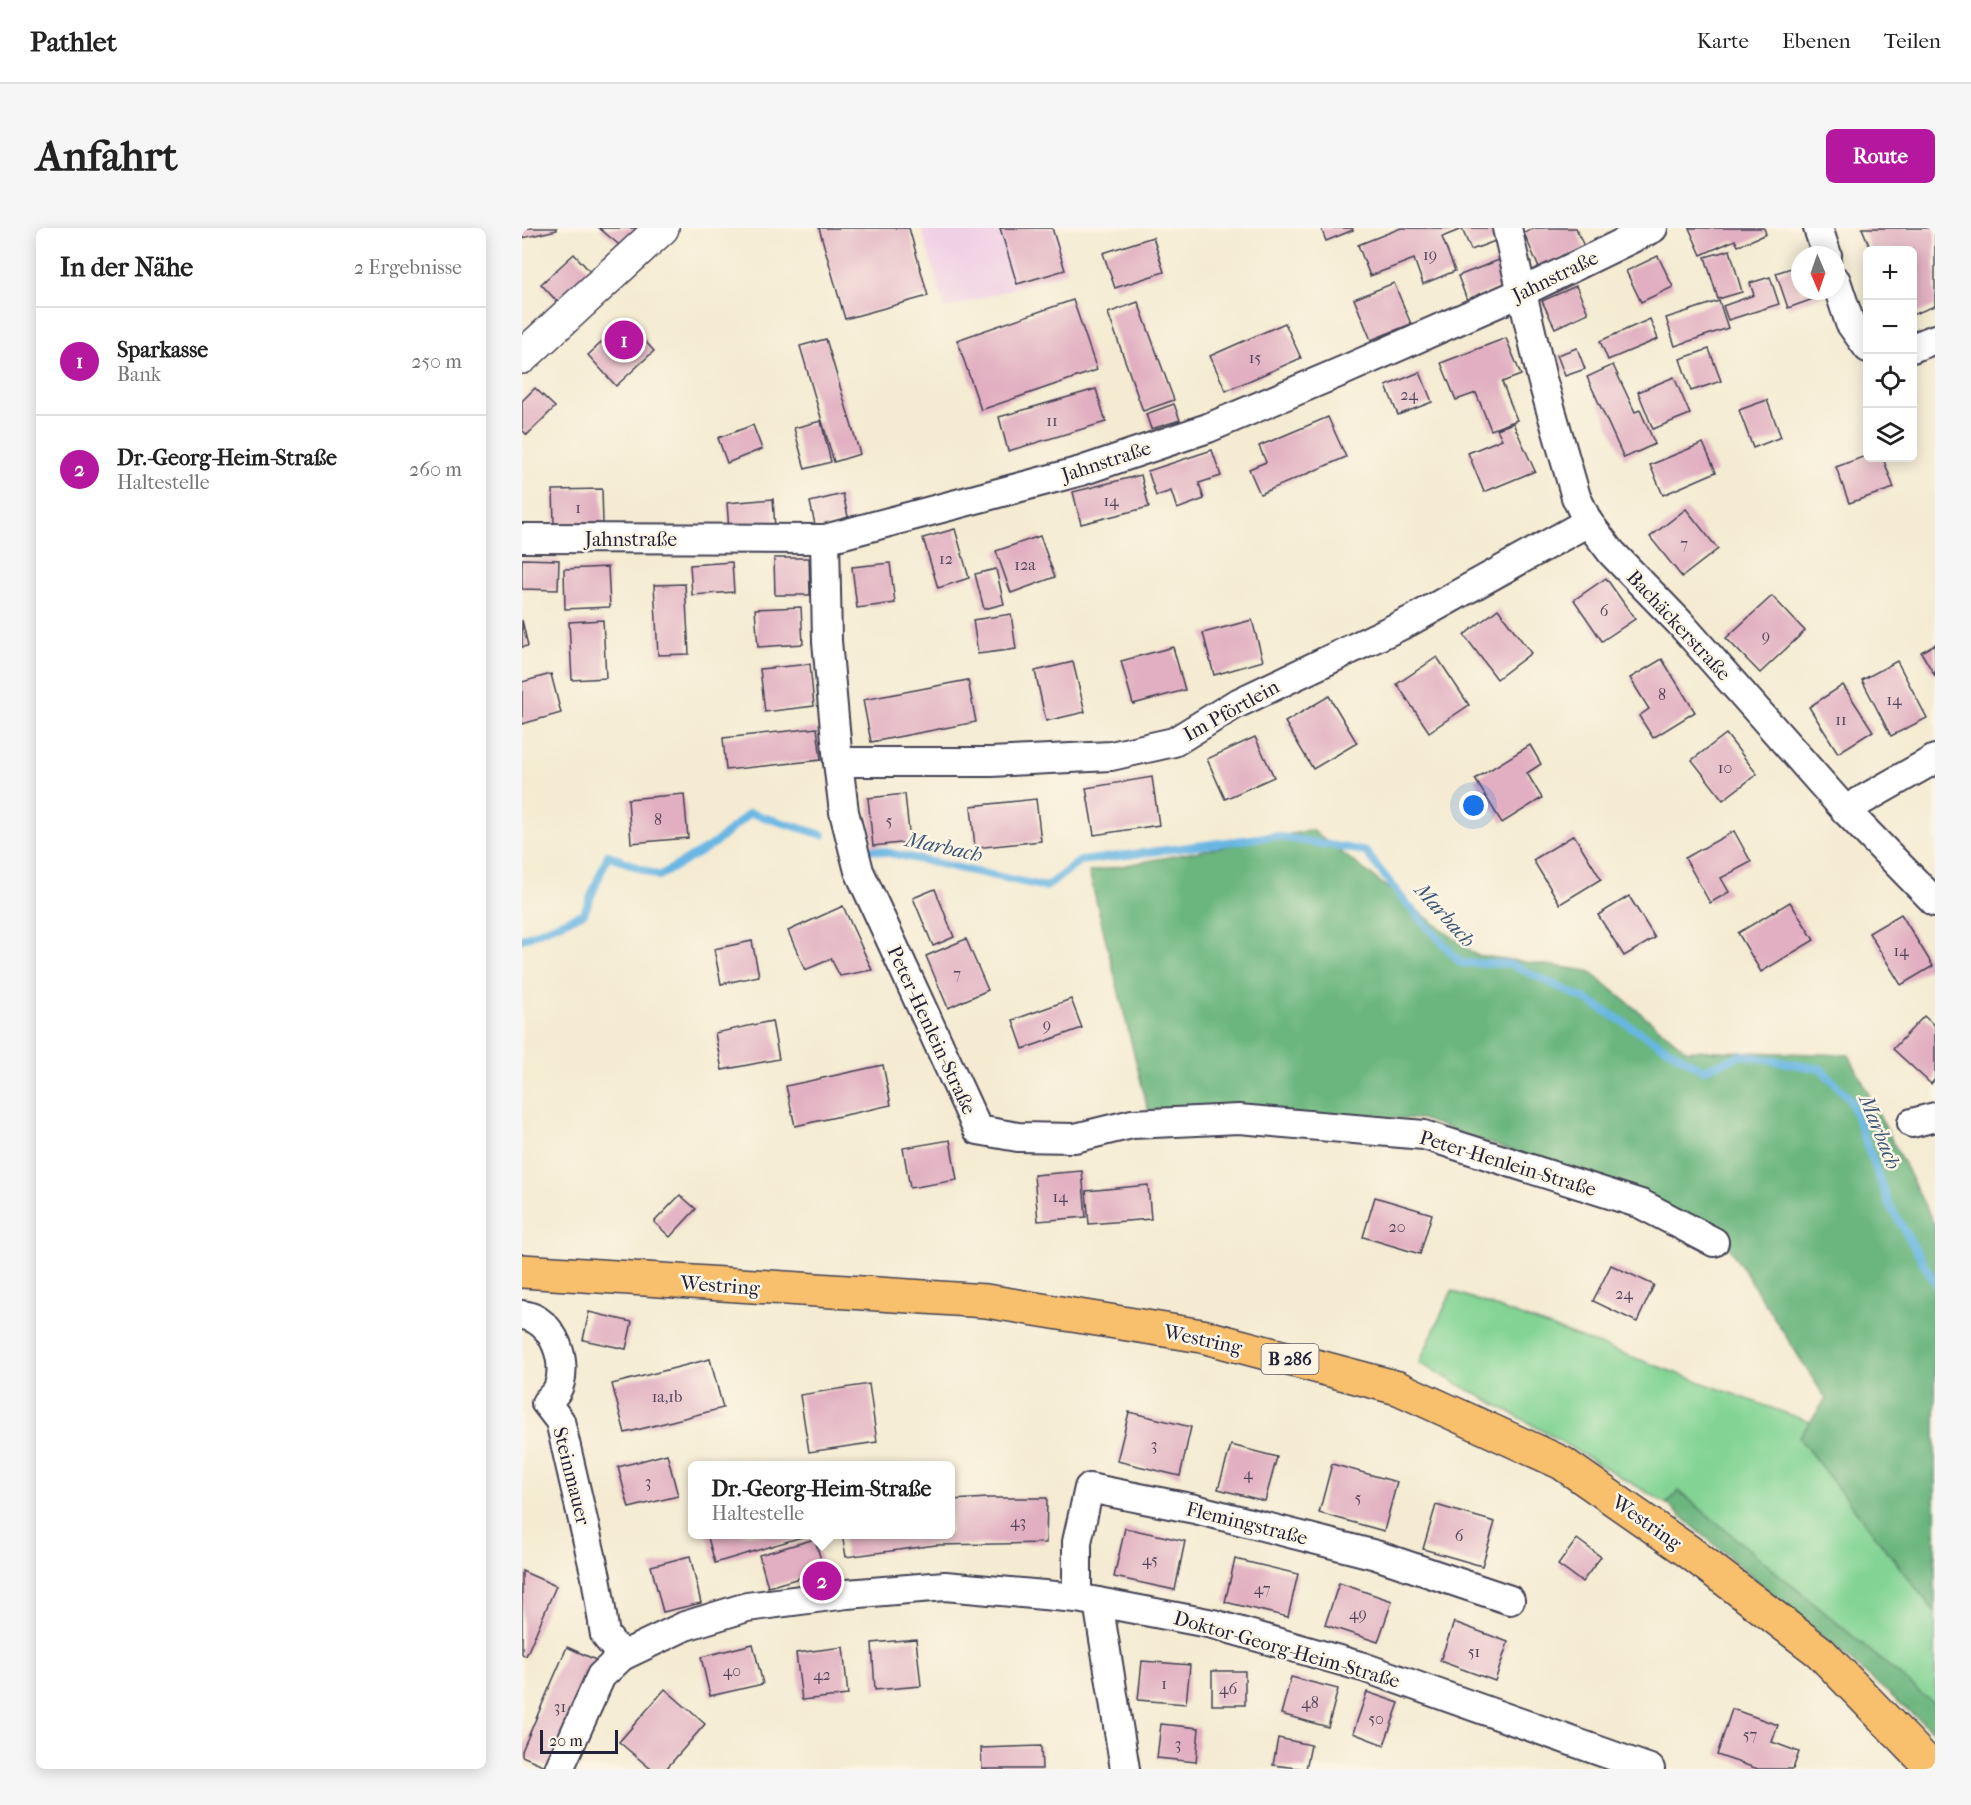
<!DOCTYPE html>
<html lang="de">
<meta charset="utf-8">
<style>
body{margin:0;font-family:"IM FELL French Canon",serif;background:#f6f6f6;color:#222}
.controls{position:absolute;right:18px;top:18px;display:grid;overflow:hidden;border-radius:9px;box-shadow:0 3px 15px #0003}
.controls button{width:54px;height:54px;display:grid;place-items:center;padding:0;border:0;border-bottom:2px solid #e0e0e0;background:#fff;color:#222;font:30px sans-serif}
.compass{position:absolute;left:1269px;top:18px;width:54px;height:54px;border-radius:50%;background:#fff;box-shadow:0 3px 15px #0003;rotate:178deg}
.scale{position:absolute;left:18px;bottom:15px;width:78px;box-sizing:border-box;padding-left:6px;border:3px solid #22223b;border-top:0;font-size:16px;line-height:21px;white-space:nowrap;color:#22223b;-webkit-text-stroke:4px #fcf5e5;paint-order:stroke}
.you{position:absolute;left:952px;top:578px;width:21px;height:21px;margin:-15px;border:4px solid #fff;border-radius:50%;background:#1a73e8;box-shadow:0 0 0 9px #1a73e833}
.badge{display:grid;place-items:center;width:39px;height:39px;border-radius:50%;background:#b5179e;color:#fff;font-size:20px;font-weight:700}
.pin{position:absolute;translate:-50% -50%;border:3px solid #fff;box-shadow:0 2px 6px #0006}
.popup{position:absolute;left:166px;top:1233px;width:267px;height:78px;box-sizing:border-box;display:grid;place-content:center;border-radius:9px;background:#fff;filter:drop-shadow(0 2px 4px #0005);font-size:20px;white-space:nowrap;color:#767676}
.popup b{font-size:22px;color:#222}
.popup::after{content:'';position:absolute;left:50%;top:100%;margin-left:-12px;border:12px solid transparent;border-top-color:#fff}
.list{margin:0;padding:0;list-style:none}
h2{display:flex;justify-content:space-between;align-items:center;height:78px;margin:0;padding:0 24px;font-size:26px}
h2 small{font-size:20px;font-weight:400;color:#767676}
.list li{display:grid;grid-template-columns:39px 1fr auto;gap:18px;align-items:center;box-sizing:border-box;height:108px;padding:0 24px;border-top:2px solid #e0e0e0}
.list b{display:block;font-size:22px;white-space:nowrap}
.list p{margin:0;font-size:20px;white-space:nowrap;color:#767676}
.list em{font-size:20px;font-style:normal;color:#767676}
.icon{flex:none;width:33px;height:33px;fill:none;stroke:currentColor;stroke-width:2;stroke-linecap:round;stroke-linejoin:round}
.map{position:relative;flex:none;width:1413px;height:1541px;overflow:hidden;border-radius:9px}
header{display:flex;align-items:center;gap:36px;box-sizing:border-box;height:84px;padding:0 30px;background:#fff;border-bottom:2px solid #e0e0e0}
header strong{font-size:28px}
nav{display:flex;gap:33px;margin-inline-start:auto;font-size:21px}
.intro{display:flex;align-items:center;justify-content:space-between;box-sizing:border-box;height:144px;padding:0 36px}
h1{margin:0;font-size:42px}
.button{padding:15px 27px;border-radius:9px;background:#b5179e;color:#fff;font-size:21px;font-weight:700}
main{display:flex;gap:36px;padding:0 36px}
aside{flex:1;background:#fff;border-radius:9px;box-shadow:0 3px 15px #0003}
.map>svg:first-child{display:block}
.built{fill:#f0d0e5}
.green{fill:#83d494;stroke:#527b68;stroke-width:1.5}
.forest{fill:#6ab67e;stroke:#466c5c;stroke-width:1.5}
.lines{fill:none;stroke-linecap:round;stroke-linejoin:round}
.stream{stroke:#69b6e3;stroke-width:8}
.building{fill:#e1afc1}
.minor-casing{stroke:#424052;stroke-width:32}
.tertiary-casing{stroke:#424052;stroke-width:36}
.primary-casing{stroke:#424052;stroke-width:36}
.minor{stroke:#fff;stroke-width:28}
.tertiary{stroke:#fff;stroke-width:33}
.primary{stroke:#f8bf6c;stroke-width:33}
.labels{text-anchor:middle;stroke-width:5;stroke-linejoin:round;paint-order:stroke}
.number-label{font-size:16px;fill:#52455c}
.shield{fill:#fcf5e5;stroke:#63616e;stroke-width:1.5}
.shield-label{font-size:18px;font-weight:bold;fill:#22223b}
.street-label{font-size:20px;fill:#22223b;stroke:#fcf5e5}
.water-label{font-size:21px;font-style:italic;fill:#3b5676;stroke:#fcf5e5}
</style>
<header>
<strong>Pathlet</strong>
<nav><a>Karte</a><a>Ebenen</a><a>Teilen</a></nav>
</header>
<div class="intro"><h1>Anfahrt</h1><a class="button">Route</a></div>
<main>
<aside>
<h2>In der Nähe<small>2 Ergebnisse</small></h2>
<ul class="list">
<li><span class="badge">1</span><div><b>Sparkasse</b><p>Bank</p></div><em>250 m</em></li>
<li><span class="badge">2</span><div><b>Dr.-Georg-Heim-Straße</b><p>Haltestelle</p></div><em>260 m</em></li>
</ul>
</aside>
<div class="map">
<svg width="1413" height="1541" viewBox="0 0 1413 1541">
<rect width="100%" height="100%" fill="#fcf5e5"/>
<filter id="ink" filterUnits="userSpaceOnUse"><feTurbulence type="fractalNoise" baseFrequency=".0167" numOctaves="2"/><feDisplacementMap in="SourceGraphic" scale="12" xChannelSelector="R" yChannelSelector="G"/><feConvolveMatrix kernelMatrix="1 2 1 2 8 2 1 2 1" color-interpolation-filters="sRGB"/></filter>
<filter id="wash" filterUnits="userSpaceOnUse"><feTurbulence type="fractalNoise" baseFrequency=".008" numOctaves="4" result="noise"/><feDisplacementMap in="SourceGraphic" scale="24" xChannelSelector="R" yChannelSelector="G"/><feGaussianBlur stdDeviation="1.35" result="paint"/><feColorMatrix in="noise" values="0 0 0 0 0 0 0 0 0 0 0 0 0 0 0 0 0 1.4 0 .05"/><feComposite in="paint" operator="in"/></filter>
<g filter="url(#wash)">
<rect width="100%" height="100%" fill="#f4ebd2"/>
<polygon class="built" points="399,0 534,0 546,44 423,81"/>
<polygon class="green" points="930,1063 1288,1194 1277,1210 1413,1384 1413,1477 1157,1263 1145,1276 995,1188 897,1135"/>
<g class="forest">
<polygon points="790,602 954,727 1067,743 1164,822 1327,827 1413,998 1413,1384 1277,1210 1304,1171 1196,1002 1121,971 900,891 626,882 567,644"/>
<polygon points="1157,1263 1413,1477 1413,1505 1145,1276"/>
</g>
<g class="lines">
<g class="stream">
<polyline points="349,621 524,659 558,633 752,608 843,623 884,675 939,735 988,736 1065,772 1181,842 1220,827 1299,841 1328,871 1366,974 1413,1055"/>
<polyline points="0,711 62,685 86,627 137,648 192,616 228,585 301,607"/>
</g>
</g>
<g id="blocks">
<g class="building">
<polygon points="0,0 35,0 35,2 0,10"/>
<polygon points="77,0 117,0 101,20"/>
<polygon points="297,0 387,0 406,68 323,91"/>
<polygon points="478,0 530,0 543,42 495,56"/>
<polygon points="799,0 830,0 831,2 804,13"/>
<polygon points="879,0 971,0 976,12 949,22 940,1 920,9 933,43 901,56 892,31 848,48 836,17"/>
<polygon points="1013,0 1054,0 1063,21 1017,40 1002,5"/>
<polygon points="1167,0 1242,0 1244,6 1216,18 1213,12 1179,27"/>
<polygon points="1340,0 1413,0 1413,78 1390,87 1390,22 1349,22"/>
<polygon points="631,9 642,44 593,60 581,25"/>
<polygon points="1208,22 1220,64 1196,71 1183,29"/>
<polygon points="52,26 73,49 40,79 19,56"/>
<polygon points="1136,28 1151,59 1119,74 1104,43"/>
<polygon points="977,32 986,56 945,72 936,48"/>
<polygon points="1278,37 1278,63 1304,63 1305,66 1266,80 1254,45"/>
<polygon points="1248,49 1257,76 1206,92 1201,78 1232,67 1228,55"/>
<polygon points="872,55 889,96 849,112 832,71"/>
<polygon points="1054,58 1066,85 1033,100 1020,73"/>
<polygon points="551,72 575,142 459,182 435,112"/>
<polygon points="1197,73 1206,100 1153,118 1144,90"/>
<polygon points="616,74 652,172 621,183 586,85"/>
<polygon points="1128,91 1136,111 1086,132 1078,113"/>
<polygon points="104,92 132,123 94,158 66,127"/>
<polygon points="763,95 779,130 704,163 688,128"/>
<polygon points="984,110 999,147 980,154 995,192 969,202 954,165 934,172 919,135"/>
<polygon points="304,111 338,226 312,234 278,118"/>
<polygon points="1055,120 1063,141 1043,148 1035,127"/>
<polygon points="1187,121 1199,153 1169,163 1158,131"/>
<polygon points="1091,137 1113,184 1118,182 1133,216 1102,230 1065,149"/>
<polygon points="898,144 910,174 876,187 864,158"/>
<polygon points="1152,149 1168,186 1131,201 1116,164"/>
<polygon points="13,160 33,179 5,207 0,202 0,173"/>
<polygon points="574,161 584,194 486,223 477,189"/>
<polygon points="1245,172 1259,209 1231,220 1217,182"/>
<polygon points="652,176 658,192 629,201 624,186"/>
<polygon points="806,189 824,229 738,266 727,241 744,234 737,218"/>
<polygon points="299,193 309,234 283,241 272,200"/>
<polygon points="991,195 1013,243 962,264 946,225 980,211 975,201"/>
<polygon points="231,197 240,221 205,235 196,210"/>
<polygon points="1181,215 1194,244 1141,267 1128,237"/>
<polygon points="690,222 699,248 677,255 682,271 655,281 649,263 634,268 626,243"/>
<polygon points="1346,227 1346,230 1361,230 1372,260 1327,275 1314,239"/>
<polygon points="619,247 627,279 559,296 551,264"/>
<polygon points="80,261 81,295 32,296 31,262"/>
<polygon points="321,266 327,293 294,301 288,274"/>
<polygon points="251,271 253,300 207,303 205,275"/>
<polygon points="1164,281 1196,321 1160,349 1128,309"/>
<polygon points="433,301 447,350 416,360 401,310"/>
<polygon points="518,308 533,349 489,365 474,323"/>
<polygon points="252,330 287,330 288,367 253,367"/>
<polygon points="0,331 37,332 36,362 0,361"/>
<polygon points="210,334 212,364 170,367 168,337"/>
<polygon points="368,335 373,375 335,380 330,339"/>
<polygon points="86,339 88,379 43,381 42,341"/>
<polygon points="474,341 482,376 462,381 453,346"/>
<polygon points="1084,350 1113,391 1080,413 1052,372"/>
<polygon points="163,356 167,426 136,427 132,357"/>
<polygon points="1250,368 1283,403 1238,445 1204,410"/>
<polygon points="279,379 281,416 236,419 233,381"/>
<polygon points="976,381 1009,425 975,451 942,407"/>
<polygon points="489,386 494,421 456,426 451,392"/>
<polygon points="0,392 6,418 0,419"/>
<polygon points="81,392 84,450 50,452 47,394"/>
<polygon points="730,392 741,433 692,447 681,405"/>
<polygon points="1413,416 1413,448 1399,424"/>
<polygon points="651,419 663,462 611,476 599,433"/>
<polygon points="915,429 947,477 907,504 875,456"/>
<polygon points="1140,431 1173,484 1131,510 1117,488 1127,481 1108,450"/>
<polygon points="1375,433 1405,490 1369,508 1340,452"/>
<polygon points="551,434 563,484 524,493 513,443"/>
<polygon points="288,436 292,478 243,484 238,441"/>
<polygon points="29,446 39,485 0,496 0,454"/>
<polygon points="446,452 454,494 349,514 341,472"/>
<polygon points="1321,457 1351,503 1316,525 1287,479"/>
<polygon points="807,468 835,515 791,541 763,494"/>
<polygon points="295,500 299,532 204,542 201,510"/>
<polygon points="1204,506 1235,546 1201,572 1170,532"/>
<polygon points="733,509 752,549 703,571 685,531"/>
<polygon points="1008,517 1019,536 1005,545 1020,570 980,595 953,551"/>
<polygon points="630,549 637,597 572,607 564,560"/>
<polygon points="162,566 166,610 109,615 106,571"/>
<polygon points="383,566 388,614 351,618 346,570"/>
<polygon points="514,571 519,613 453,620 449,578"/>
<polygon points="1212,603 1229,634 1199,650 1207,664 1188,675 1163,630"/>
<polygon points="1052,607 1079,651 1038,676 1011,632"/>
<polygon points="413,661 432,709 411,718 391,670"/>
<polygon points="1107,668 1133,710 1102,728 1076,687"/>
<polygon points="1268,674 1292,712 1239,744 1216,705"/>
<polygon points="321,678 350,742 318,748 309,731 283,742 266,703"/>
<polygon points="1379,686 1411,738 1379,757 1347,705"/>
<polygon points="444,711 466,762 426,780 404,728"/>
<polygon points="230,713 237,748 199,756 192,721"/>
<polygon points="549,771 560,800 501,821 491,792"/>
<polygon points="1402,788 1413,798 1413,851 1409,856 1371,821"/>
<polygon points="250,793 257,831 200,842 193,805"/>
<polygon points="361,837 369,877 273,898 264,858"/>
<polygon points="428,912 435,952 388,960 381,920"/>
<polygon points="560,943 564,989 516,993 512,947"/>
<polygon points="626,957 629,991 567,996 564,963"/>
<polygon points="158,967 174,981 148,1009 132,994"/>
<polygon points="853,969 910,986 898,1026 841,1009"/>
<polygon points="1089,1037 1132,1057 1115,1094 1071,1073"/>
<polygon points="67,1084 110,1094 104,1121 61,1112"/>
<polygon points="188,1131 201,1180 103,1205 90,1156"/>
<polygon points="347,1156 355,1214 287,1224 278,1167"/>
<polygon points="607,1184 669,1199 658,1248 595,1233"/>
<polygon points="709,1217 755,1229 743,1273 696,1261"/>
<polygon points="145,1226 156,1268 107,1280 96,1239"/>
<polygon points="810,1236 875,1254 862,1303 797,1285"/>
<polygon points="467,1270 525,1270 524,1315 414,1317 324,1329 320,1306 429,1306 429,1272"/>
<polygon points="914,1277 973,1294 960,1338 901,1321"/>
<polygon points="603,1300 663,1313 653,1362 592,1349"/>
<polygon points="185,1306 287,1306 287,1307 193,1335"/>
<polygon points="293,1311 302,1343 246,1359 237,1327"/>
<polygon points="1055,1311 1079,1329 1060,1354 1036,1337"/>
<polygon points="168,1328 179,1375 141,1384 129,1338"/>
<polygon points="713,1331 776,1346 766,1389 703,1374"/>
<polygon points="0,1343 34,1358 4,1428 0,1426"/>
<polygon points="817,1355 870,1373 856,1414 803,1397"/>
<polygon points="932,1394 986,1414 973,1453 918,1433"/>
<polygon points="394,1411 399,1458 353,1462 350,1415"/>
<polygon points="231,1416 241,1456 188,1468 179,1429"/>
<polygon points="45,1419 76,1433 30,1541 0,1528 0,1523"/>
<polygon points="321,1419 326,1467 280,1472 274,1425"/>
<polygon points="620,1433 668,1437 664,1476 616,1472"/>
<rect x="690" y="1443" width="33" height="34"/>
<polygon points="769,1449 816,1461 806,1499 759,1486"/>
<polygon points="143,1461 183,1496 144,1541 129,1541 97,1514"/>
<polygon points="845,1464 877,1475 862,1517 831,1505"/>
<polygon points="1210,1481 1256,1497 1250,1514 1277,1524 1271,1541 1236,1541 1195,1527"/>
<polygon points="639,1496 677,1500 674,1534 635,1530"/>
<polygon points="756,1510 789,1517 784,1541 751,1537"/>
<polygon points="519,1518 520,1541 460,1541 459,1520"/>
</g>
</g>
</g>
<g filter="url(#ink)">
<use href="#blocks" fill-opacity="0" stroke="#424052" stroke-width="1.5"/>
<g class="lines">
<defs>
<g id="minor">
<polyline points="985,0 1020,151 1054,269 1066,294 1090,325 1157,394 1323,582 1413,674"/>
<polyline points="1296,0 1305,27"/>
<polyline points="1314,53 1328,95 1346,120"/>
<polyline points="1390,120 1413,111"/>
<polyline points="0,310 303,311 559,243 686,200 823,142 998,65 1131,0"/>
<polyline points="303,311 305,413 316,534 322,584 337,643 456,902 496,909 553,910 610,896 717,891 902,907 1119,976 1192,1014"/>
<polyline points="316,534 469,534 589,528 652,514 712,477 888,393 1066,294"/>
<polyline points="1323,582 1413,531"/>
<polyline points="1390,895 1413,889"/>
<path d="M0,1087C32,1090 49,1138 34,1164C31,1168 27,1171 24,1175L38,1193L74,1349L83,1407L100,1428"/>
<polyline points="555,1370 555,1314 567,1260 673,1281 854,1327 988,1372"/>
<polyline points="576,1374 603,1541"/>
<polyline points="37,1541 79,1448 100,1428 163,1398 225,1379 325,1366 423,1358 555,1370 691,1396 841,1439 1128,1541"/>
</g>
<polyline id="tertiary" points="0,129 140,0"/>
<polyline id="primary" points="0,1043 464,1073 680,1108 876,1160 1040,1235 1166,1323 1298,1424 1411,1541"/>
</defs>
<use href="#minor" class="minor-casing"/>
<use href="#tertiary" class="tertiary-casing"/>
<use href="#primary" class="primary-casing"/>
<use href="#minor" class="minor"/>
<use href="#tertiary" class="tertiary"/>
<use href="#primary" class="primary"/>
</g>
</g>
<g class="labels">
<g class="number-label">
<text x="908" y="32">19</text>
<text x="733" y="135">15</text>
<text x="887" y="172">24</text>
<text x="530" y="198">11</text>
<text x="589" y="278">14</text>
<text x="56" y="285">1</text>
<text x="1162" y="321">7</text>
<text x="424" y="336">12</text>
<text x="503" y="342">12a</text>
<text x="1082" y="388">6</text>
<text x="1244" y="413">9</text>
<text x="1140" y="472">8</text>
<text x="1372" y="477">14</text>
<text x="1319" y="497">11</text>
<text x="1203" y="545">10</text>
<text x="136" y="597">8</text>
<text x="367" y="598">5</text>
<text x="1379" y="728">14</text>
<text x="435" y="751">7</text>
<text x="525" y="802">9</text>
<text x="538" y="974">14</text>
<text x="875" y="1004">20</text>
<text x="1102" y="1071">24</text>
<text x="145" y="1174">1a,1b</text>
<text x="632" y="1222">3</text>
<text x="726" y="1251">4</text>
<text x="126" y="1259">3</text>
<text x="836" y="1275">5</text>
<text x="496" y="1299">43</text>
<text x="937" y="1313">6</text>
<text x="628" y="1337">45</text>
<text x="740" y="1366">47</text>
<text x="836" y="1391">49</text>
<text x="952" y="1429">51</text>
<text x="210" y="1448">40</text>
<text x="300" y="1452">42</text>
<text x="642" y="1461">1</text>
<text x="706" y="1466">46</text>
<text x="788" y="1480">48</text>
<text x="38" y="1484">31</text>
<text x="854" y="1496">50</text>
<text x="1228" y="1512">57</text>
<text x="656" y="1521">3</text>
</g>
<rect class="shield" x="739.5" y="1116" width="57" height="30" rx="4.5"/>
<g class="shield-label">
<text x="768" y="1137">B 286</text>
</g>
<g class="street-label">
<text transform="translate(1033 48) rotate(-26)" y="7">Jahnstraße</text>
<text transform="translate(584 233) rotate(-18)" y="7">Jahnstraße</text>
<text x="109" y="318">Jahnstraße</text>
<text transform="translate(1157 397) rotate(47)" y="7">Bachäckerstraße</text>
<text transform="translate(709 482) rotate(-29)" y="7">Im Pförtlein</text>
<text transform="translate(410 802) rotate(65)" y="7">Peter-Henlein-Straße</text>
<text transform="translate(986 935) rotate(17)" y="7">Peter-Henlein-Straße</text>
<text transform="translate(198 1057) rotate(4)" y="7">Westring</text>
<text transform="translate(681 1111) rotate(12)" y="7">Westring</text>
<text transform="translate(50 1248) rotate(76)" y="7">Steinmauer</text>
<text transform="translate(1125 1294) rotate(35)" y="7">Westring</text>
<text transform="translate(725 1295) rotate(14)" y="7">Flemingstraße</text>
<text transform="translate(765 1421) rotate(16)" y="7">Doktor-Georg-Heim-Straße</text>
</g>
<g class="water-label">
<text transform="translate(422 619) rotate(12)" y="7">Marbach</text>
<text transform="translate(923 687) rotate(48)" y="7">Marbach</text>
<text transform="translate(1358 904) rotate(68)" y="7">Marbach</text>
</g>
</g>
</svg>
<div class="controls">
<button>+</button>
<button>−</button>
<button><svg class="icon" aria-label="locate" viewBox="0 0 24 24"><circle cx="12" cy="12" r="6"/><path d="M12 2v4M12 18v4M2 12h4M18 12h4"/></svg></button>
<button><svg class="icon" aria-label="layers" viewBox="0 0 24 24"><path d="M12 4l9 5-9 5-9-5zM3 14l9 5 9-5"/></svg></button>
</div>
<svg class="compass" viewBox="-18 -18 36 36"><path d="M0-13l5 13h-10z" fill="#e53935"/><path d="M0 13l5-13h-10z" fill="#767676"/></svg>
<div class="scale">20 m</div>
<div class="you"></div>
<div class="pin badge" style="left:102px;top:112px">1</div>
<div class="pin badge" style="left:300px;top:1353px">2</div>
<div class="popup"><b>Dr.-Georg-Heim-Straße</b>Haltestelle</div>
</div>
</main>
